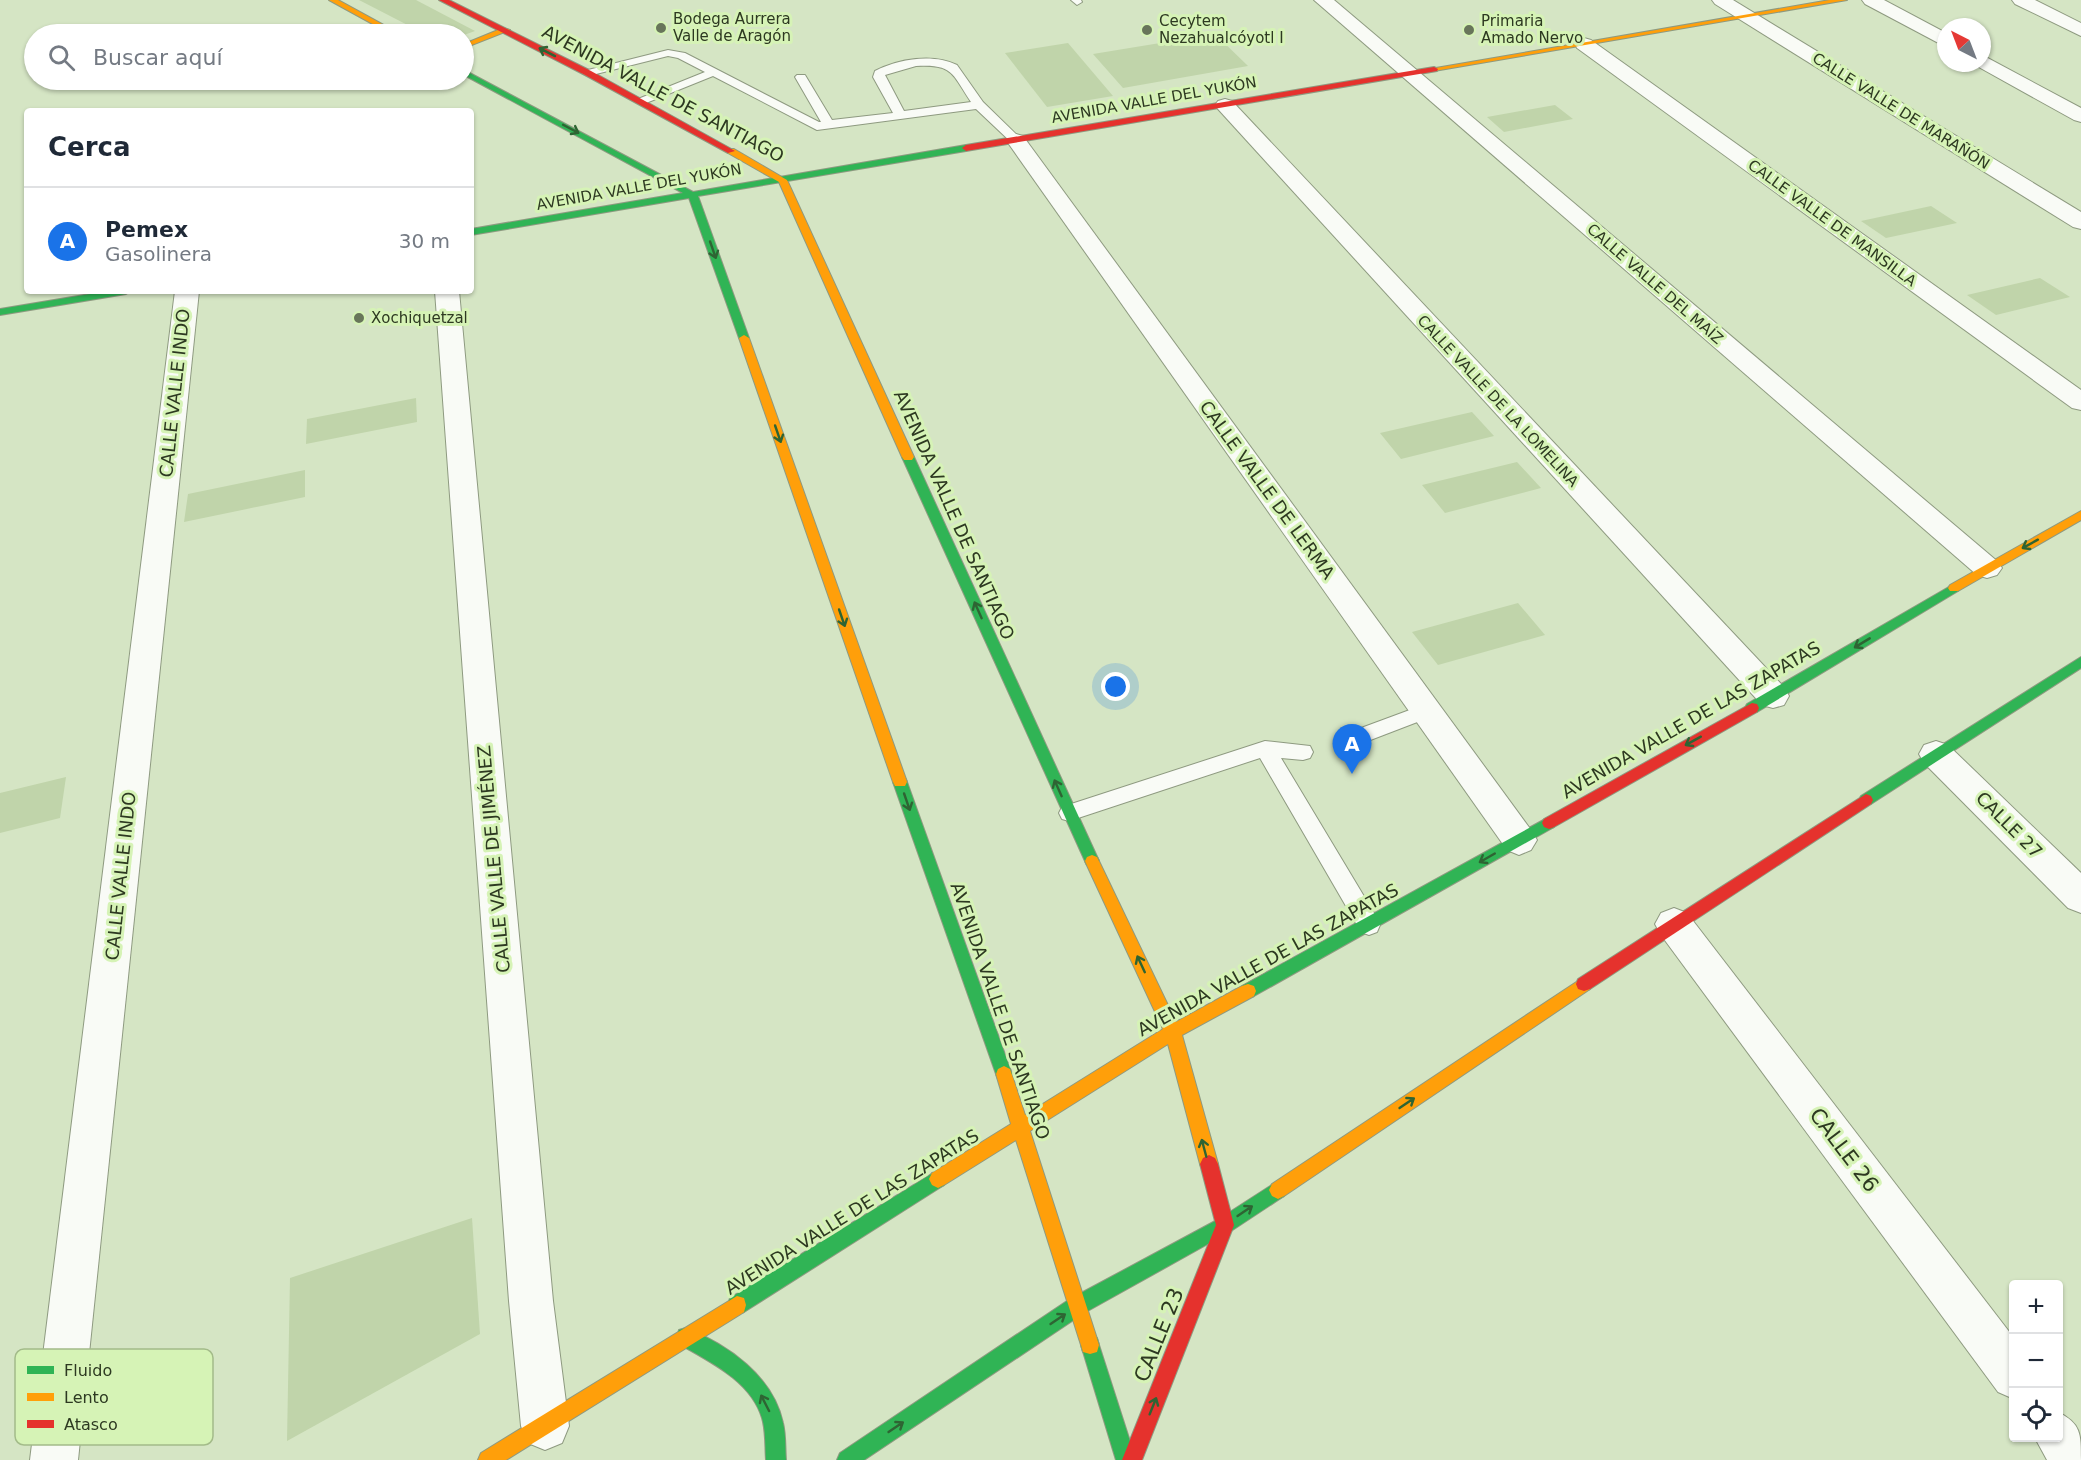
<!DOCTYPE html>
<html lang="es">
<meta charset="utf-8">
<style>
body{margin:0;font-family:"DejaVu Sans",sans-serif;background:#f2f2f3;color:#1f2937}
.controls{position:absolute;right:18px;bottom:18px;display:grid;overflow:hidden;border-radius:6px;box-shadow:0 2px 4px #0004}
.controls button{width:54px;height:54px;display:grid;place-items:center;padding:0;border:0;border-bottom:2px solid #e0e1e3;background:#fff;color:#1f2937;font:30px sans-serif}
.compass{position:absolute;left:1937px;top:18px;width:54px;height:54px;border-radius:50%;background:#fff;box-shadow:0 2px 4px #0004;rotate:318deg}
.you{position:absolute;left:1116px;top:687px;width:21px;height:21px;margin:-15px;border:4px solid #fff;border-radius:50%;background:#1a73e8;box-shadow:0 0 0 9px #1a73e833}
.badge{display:grid;place-items:center;width:39px;height:39px;border-radius:50%;background:#1a73e8;color:#fff;font-size:20px;font-weight:700}
.pin{position:absolute;translate:-50% -50px;filter:drop-shadow(0 2px 3px #0008)}
.pin::after{content:'';position:absolute;top:32px;width:21px;height:18px;background:inherit;clip-path:polygon(0 0,100% 0,50% 100%)}
.list{margin:0;padding:0;list-style:none}
h2{display:flex;justify-content:space-between;align-items:center;height:78px;margin:0;padding:0 24px;font-size:26px}
h2 small{font-size:20px;font-weight:400;color:#747a83}
.list li{display:grid;grid-template-columns:39px 1fr auto;gap:18px;align-items:center;box-sizing:border-box;height:108px;padding:0 24px;border-top:2px solid #e0e1e3}
.list b{display:block;font-size:22px;white-space:nowrap}
.list p{margin:0;font-size:20px;white-space:nowrap;color:#747a83}
.list em{font-size:20px;font-style:normal;color:#747a83}
.icon{flex:none;width:33px;height:33px;fill:none;stroke:currentColor;stroke-width:2;stroke-linecap:round;stroke-linejoin:round}
.map{position:relative;flex:none;width:2081px;height:1460px;overflow:hidden}
.search{position:absolute;background:#fff;box-shadow:0 2px 4px #0004;left:24px;top:24px;width:450px;height:66px;display:flex;align-items:center;gap:15px;box-sizing:border-box;padding:0 21px;border-radius:33px;color:#747a83;font-size:22px}
.panel{position:absolute;background:#fff;box-shadow:0 2px 4px #0004;left:24px;top:108px;width:450px;height:186px;border-radius:6px}
.map>svg:first-child{display:block}
.green{fill:#c0d4aa}
.lines{fill:none;stroke-linecap:round;stroke-linejoin:round}
.lane-casing{stroke:#8e9a80;stroke-width:2}
.street-casing{stroke:#8e9a80;stroke-width:2}
.fast-casing{stroke:#8e9a80;stroke-width:2}
.slow-casing{stroke:#8e9a80;stroke-width:2}
.jam-casing{stroke:#8e9a80;stroke-width:2}
.lane{fill:#f9fbf6;fill-rule:evenodd}
.street{fill:#f9fbf6;fill-rule:evenodd}
.fast{fill:#30b455;fill-rule:evenodd}
.slow{fill:#ff9f0a;fill-rule:evenodd}
.jam{fill:#e5322d;fill-rule:evenodd}
.oneway{stroke:#2e6433}
.poi-dot{fill:#68755a;stroke:#d6f3b6;stroke-width:2}
.labels{text-anchor:middle;stroke-width:6;stroke-linejoin:round;paint-order:stroke}
.far-poi-label{font-size:15px;fill:#2d3921;stroke:#d6f3b6;text-anchor:start}
.far-street-label{font-size:15px;fill:#2d3921;stroke:#d6f3b6}
.street-label{font-size:18px;fill:#2d3921;stroke:#d6f3b6}
.near-street-label{font-size:21px;fill:#2d3921;stroke:#d6f3b6}
.key{fill:#d6f3b6;stroke:#a3bb89;stroke-width:1.5}
.key-label{font-size:16px;fill:#2d3921}
</style>
<div class="map">
<svg width="2081" height="1460" viewBox="0 0 2081 1460">
<rect width="100%" height="100%" fill="#d5e5c4"/>
<g class="green">
<polygon points="359,0 416,0 475,31 464,35 425,34"/>
<polygon points="1215,34 1248,66 1123,88 1093,54"/>
<polygon points="1068,43 1113,96 1047,107 1005,53"/>
<polygon points="1555,105 1573,119 1504,132 1487,117"/>
<polygon points="1931,206 1957,223 1886,238 1861,221"/>
<polygon points="2040,278 2070,297 1996,315 1967,295"/>
<polygon points="416,398 417,422 306,444 307,419"/>
<polygon points="1472,412 1494,436 1401,459 1380,433"/>
<polygon points="1517,462 1541,488 1445,513 1422,485"/>
<polygon points="305,470 305,497 184,522 188,494"/>
<polygon points="1518,603 1545,635 1438,665 1412,632"/>
<polygon points="66,777 60,818 0,833 0,793"/>
<polygon points="472,1218 480,1334 287,1441 290,1278"/>
</g>
<g class="lines">
<defs>
<g id="lane">
<polygon points="1071,0 1081,0 1082,2 1077,5"/>
<path d="M668,50L685,53L819,122H821L795,77L797,75H805L832,120L893,113L873,77L875,71C898,59 933,53 957,65L983,102L1022,140L1020,143H1012L976,109L817,130L713,76L646,103H638V99L705,72L678,58L668,56L588,76L582,73L584,71ZM916,66C954,64 952,74 971,102L904,111L885,75Z"/>
<polygon points="1426,704 1433,706 1436,711 1433,716 1360,744 1353,741 1350,736 1353,731"/>
<polygon points="1265,741 1310,746 1313,752 1310,758 1303,760 1281,758 1377,918 1380,925 1377,932 1369,935 1361,932 1260,758 1069,821 1062,819 1059,813 1062,807"/>
</g>
<g id="street">
<polygon points="1314,0 1334,0 1997,561 2002,568 1997,575 1987,578 1977,575"/>
<polygon points="1712,0 1733,0 2081,212 2081,229 2073,227 1715,4"/>
<polygon points="1862,0 1884,0 1946,33 1946,47 1865,4"/>
<polygon points="2012,0 2035,0 2081,23 2081,36 2015,4"/>
<polygon points="1584,38 1591,40 2081,390 2081,410 2072,408 1577,48 1575,44 1577,40"/>
<polygon points="1982,55 2081,108 2081,122 2074,120 1975,65 1974,63 1982,63"/>
<polygon points="1225,99 1232,101 1784,687 1789,696 1784,705 1773,708 1762,705 1218,109 1215,105 1218,101"/>
<polygon points="1016,134 1023,136 1531,830 1537,840 1531,850 1519,855 1507,850 1006,140 1009,136"/>
<polygon points="175,291 199,291 78,1460 30,1460"/>
<polygon points="435,291 459,291 553,1301 569,1426 562,1443 545,1450 528,1443 521,1426 509,1301"/>
<polygon points="1936,741 1948,745 2081,873 2081,913 2068,908 1924,763 1919,754 1924,745"/>
<polygon points="1674,908 1687,913 2014,1338 2014,1399 1998,1392 1661,935 1655,924 1661,913"/>
<path d="M2058,1412C2081,1424 2081,1433 2081,1460H2047L2035,1438H2058Z"/>
</g>
<g id="fast">
<polygon points="464,70 693,192 966,145 970,148 966,151 698,196 749,338 744,341 739,338 689,198 471,235 471,229 683,193 464,75"/>
<polygon points="108,291 131,291 126,294 0,315 0,309"/>
<polygon points="908,453 914,457 1099,861 1097,865 1092,867 1087,865 1085,861 902,457"/>
<polygon points="1954,584 1960,588 1958,591 1757,712 1747,712 1745,708 1747,704"/>
<polygon points="2081,657 2081,668 1871,804 1861,804 1859,800 1861,796"/>
<polygon points="900,776 905,778 907,782 1012,1074 1010,1079 1004,1082 998,1079 996,1074 893,782 895,778"/>
<polygon points="1549,817 1554,819 1556,823 1554,827 1254,996 1248,998 1242,996 1240,991 1242,986"/>
<polygon points="938,1170 944,1173 947,1179 944,1185 744,1312 737,1314 730,1312 728,1305 730,1298"/>
<polygon points="1278,1181 1284,1184 1287,1190 1284,1196 1231,1231 1084,1313 864,1460 837,1460 840,1453 1070,1299 1219,1219"/>
<path d="M686,1328C728,1345 773,1376 783,1423C786,1435 785,1448 786,1460H766C765,1446 766,1431 762,1418C751,1381 710,1362 679,1344L677,1337L679,1330Z"/>
<polygon points="1090,1336 1097,1338 1099,1345 1136,1460 1116,1460 1081,1345 1083,1338"/>
</g>
<g id="slow">
<polygon points="329,0 338,0 400,34 391,34"/>
<polygon points="1830,0 1847,0 1434,71 1430,69"/>
<polygon points="503,28 510,30 464,48 464,44"/>
<polygon points="728,149 734,149 787,180 914,457 912,460 904,460 902,457 779,182 728,153"/>
<polygon points="744,335 749,338 907,782 905,786 895,786 893,782 739,338"/>
<polygon points="2081,511 2081,520 1958,591 1950,591 1948,588 1950,585"/>
<polygon points="1092,855 1097,857 1176,1022 1242,986 1248,984 1254,986 1256,991 1254,996 1182,1035 1218,1164 1215,1170 1209,1173 1203,1170 1200,1164 1168,1044 1030,1131 1099,1345 1097,1352 1090,1354 1083,1352 1081,1345 1016,1140 944,1185 938,1188 932,1185 929,1179 932,1173 1011,1124 996,1074 998,1069 1004,1066 1010,1069 1025,1115 1163,1029 1085,861 1087,857"/>
<polygon points="1584,977 1590,979 1592,984 1590,989 1284,1196 1278,1199 1272,1196 1269,1190 1272,1184"/>
<polygon points="737,1296 744,1298 746,1305 744,1312 506,1460 478,1460 481,1453"/>
</g>
<g id="jam">
<polygon points="439,0 449,0 591,71 735,151 728,153 585,75"/>
<polygon points="1434,67 1438,69 1437,71 966,151 962,148 966,145"/>
<polygon points="1752,703 1757,704 1759,708 1757,712 1554,827 1549,829 1544,827 1542,823 1544,819"/>
<polygon points="1866,794 1871,796 1873,800 1871,804 1590,989 1584,991 1578,989 1576,984 1578,979"/>
<polygon points="1209,1155 1215,1158 1218,1164 1234,1225 1142,1460 1122,1460 1216,1225 1200,1164 1203,1158"/>
</g>
</defs>
<use href="#lane" class="lane-casing"/>
<use href="#street" class="street-casing"/>
<use href="#fast" class="fast-casing"/>
<use href="#slow" class="slow-casing"/>
<use href="#jam" class="jam-casing"/>
<use href="#lane" class="lane"/>
<use href="#street" class="street"/>
<use href="#fast" class="fast"/>
<use href="#slow" class="slow"/>
<use href="#jam" class="jam"/>
</g>
<defs><path id="oneway-shaft" d="M-6 0H5M1.5-3L5.5 0L1.5 3" fill="none" stroke-width="1.6" stroke-linecap="round" stroke-linejoin="round" transform="scale(1.5)"/></defs>
<g class="oneway">
<use href="#oneway-shaft" transform="translate(547 52) rotate(-153)"/>
<use href="#oneway-shaft" transform="translate(571 129) rotate(28)"/>
<use href="#oneway-shaft" transform="translate(713 250) rotate(71)"/>
<use href="#oneway-shaft" transform="translate(778 434) rotate(71)"/>
<use href="#oneway-shaft" transform="translate(2030 544) rotate(151)"/>
<use href="#oneway-shaft" transform="translate(978 610) rotate(-114)"/>
<use href="#oneway-shaft" transform="translate(842 618) rotate(71)"/>
<use href="#oneway-shaft" transform="translate(1862 643) rotate(149)"/>
<use href="#oneway-shaft" transform="translate(1693 741) rotate(151)"/>
<use href="#oneway-shaft" transform="translate(1058 788) rotate(-114)"/>
<use href="#oneway-shaft" transform="translate(907 802) rotate(71)"/>
<use href="#oneway-shaft" transform="translate(1487 858) rotate(150)"/>
<use href="#oneway-shaft" transform="translate(1141 964) rotate(-115)"/>
<use href="#oneway-shaft" transform="translate(1407 1103) rotate(-34)"/>
<use href="#oneway-shaft" transform="translate(1204 1148) rotate(-105)"/>
<use href="#oneway-shaft" transform="translate(1245 1211) rotate(-34)"/>
<use href="#oneway-shaft" transform="translate(1058 1319) rotate(-34)"/>
<use href="#oneway-shaft" transform="translate(765 1403) rotate(-117)"/>
<use href="#oneway-shaft" transform="translate(1153 1406) rotate(-68)"/>
<use href="#oneway-shaft" transform="translate(896 1427) rotate(-34)"/>
</g>
<g class="poi-dot">
<circle cx="661" cy="28" r="6"/>
<circle cx="1147" cy="30" r="6"/>
<circle cx="1469" cy="30" r="6"/>
<circle cx="359" cy="318" r="6"/>
</g>
<g class="labels">
<g class="far-poi-label">
<text x="673" y="24">Bodega Aurrera<tspan x="673" dy="17">Valle de Aragón</tspan></text>
<text x="1159" y="26">Cecytem<tspan x="1159" dy="17">Nezahualcóyotl I</tspan></text>
<text x="1481" y="26">Primaria<tspan x="1481" dy="17">Amado Nervo</tspan></text>
<text x="371" y="323">Xochiquetzal</text>
</g>
<g class="far-street-label">
<text transform="translate(1154 100) rotate(-10)" y="5">AVENIDA VALLE DEL YUKÓN</text>
<text transform="translate(1901 111) rotate(32)" y="5">CALLE VALLE DE MARAÑÓN</text>
<text transform="translate(639 187) rotate(-10)" y="5">AVENIDA VALLE DEL YUKÓN</text>
<text transform="translate(1832 223) rotate(36)" y="5">CALLE VALLE DE MANSILLA</text>
<text transform="translate(1655 284) rotate(41)" y="5">CALLE VALLE DEL MAÍZ</text>
<text transform="translate(1498 401) rotate(47)" y="5">CALLE VALLE DE LA LOMELINA</text>
</g>
<g class="street-label">
<text transform="translate(663 94) rotate(28)" y="6">AVENIDA VALLE DE SANTIAGO</text>
<text transform="translate(175 393) rotate(-84)" y="6">CALLE VALLE INDO</text>
<text transform="translate(1267 490) rotate(54)" y="6">CALLE VALLE DE LERMA</text>
<text transform="translate(954 515) rotate(66)" y="6">AVENIDA VALLE DE SANTIAGO</text>
<text transform="translate(1691 720) rotate(-30)" y="6">AVENIDA VALLE DE LAS ZAPATAS</text>
<text transform="translate(2009 825) rotate(45)" y="6">CALLE 27</text>
<text transform="translate(494 859) rotate(-95)" y="6">CALLE VALLE DE JIMÉNEZ</text>
<text transform="translate(121 876) rotate(-84)" y="6">CALLE VALLE INDO</text>
<text transform="translate(1268 960) rotate(-29)" y="6">AVENIDA VALLE DE LAS ZAPATAS</text>
<text transform="translate(1000 1011) rotate(71)" y="6">AVENIDA VALLE DE SANTIAGO</text>
<text transform="translate(852 1212) rotate(-32)" y="6">AVENIDA VALLE DE LAS ZAPATAS</text>
</g>
<g class="near-street-label">
<text transform="translate(1844 1150) rotate(53)" y="7">CALLE 26</text>
<text transform="translate(1159 1335) rotate(-68)" y="7">CALLE 23</text>
</g>
</g>
<rect x="15" y="1349" width="198" height="96" rx="9" class="key"/>
<rect x="27" y="1366" width="27" height="8" fill="#30b455"/>
<rect x="27" y="1393" width="27" height="8" fill="#ff9f0a"/>
<rect x="27" y="1420" width="27" height="8" fill="#e5322d"/>
<g class="key-label">
<text x="64" y="1376">Fluido</text>
<text x="64" y="1403">Lento</text>
<text x="64" y="1430">Atasco</text>
</g>
</svg>
<div class="controls">
<button>+</button>
<button>−</button>
<button><svg class="icon" aria-label="locate" viewBox="0 0 24 24"><circle cx="12" cy="12" r="6"/><path d="M12 2v4M12 18v4M2 12h4M18 12h4"/></svg></button>
</div>
<svg class="compass" viewBox="-18 -18 36 36"><path d="M0-13l5 13h-10z" fill="#e53935"/><path d="M0 13l5-13h-10z" fill="#747a83"/></svg>
<div class="you"></div>
<div class="pin badge" style="left:1352px;top:774px">A</div>
<div class="search"><svg class="icon" aria-label="search" viewBox="0 0 24 24"><circle cx="10" cy="10" r="6"/><path d="M15 15l6 6"/></svg>Buscar aquí</div>
<section class="panel">
<h2>Cerca<small></small></h2>
<ul class="list">
<li><span class="badge">A</span><div><b>Pemex</b><p>Gasolinera</p></div><em>30 m</em></li>
</ul>
</section>
</div>
